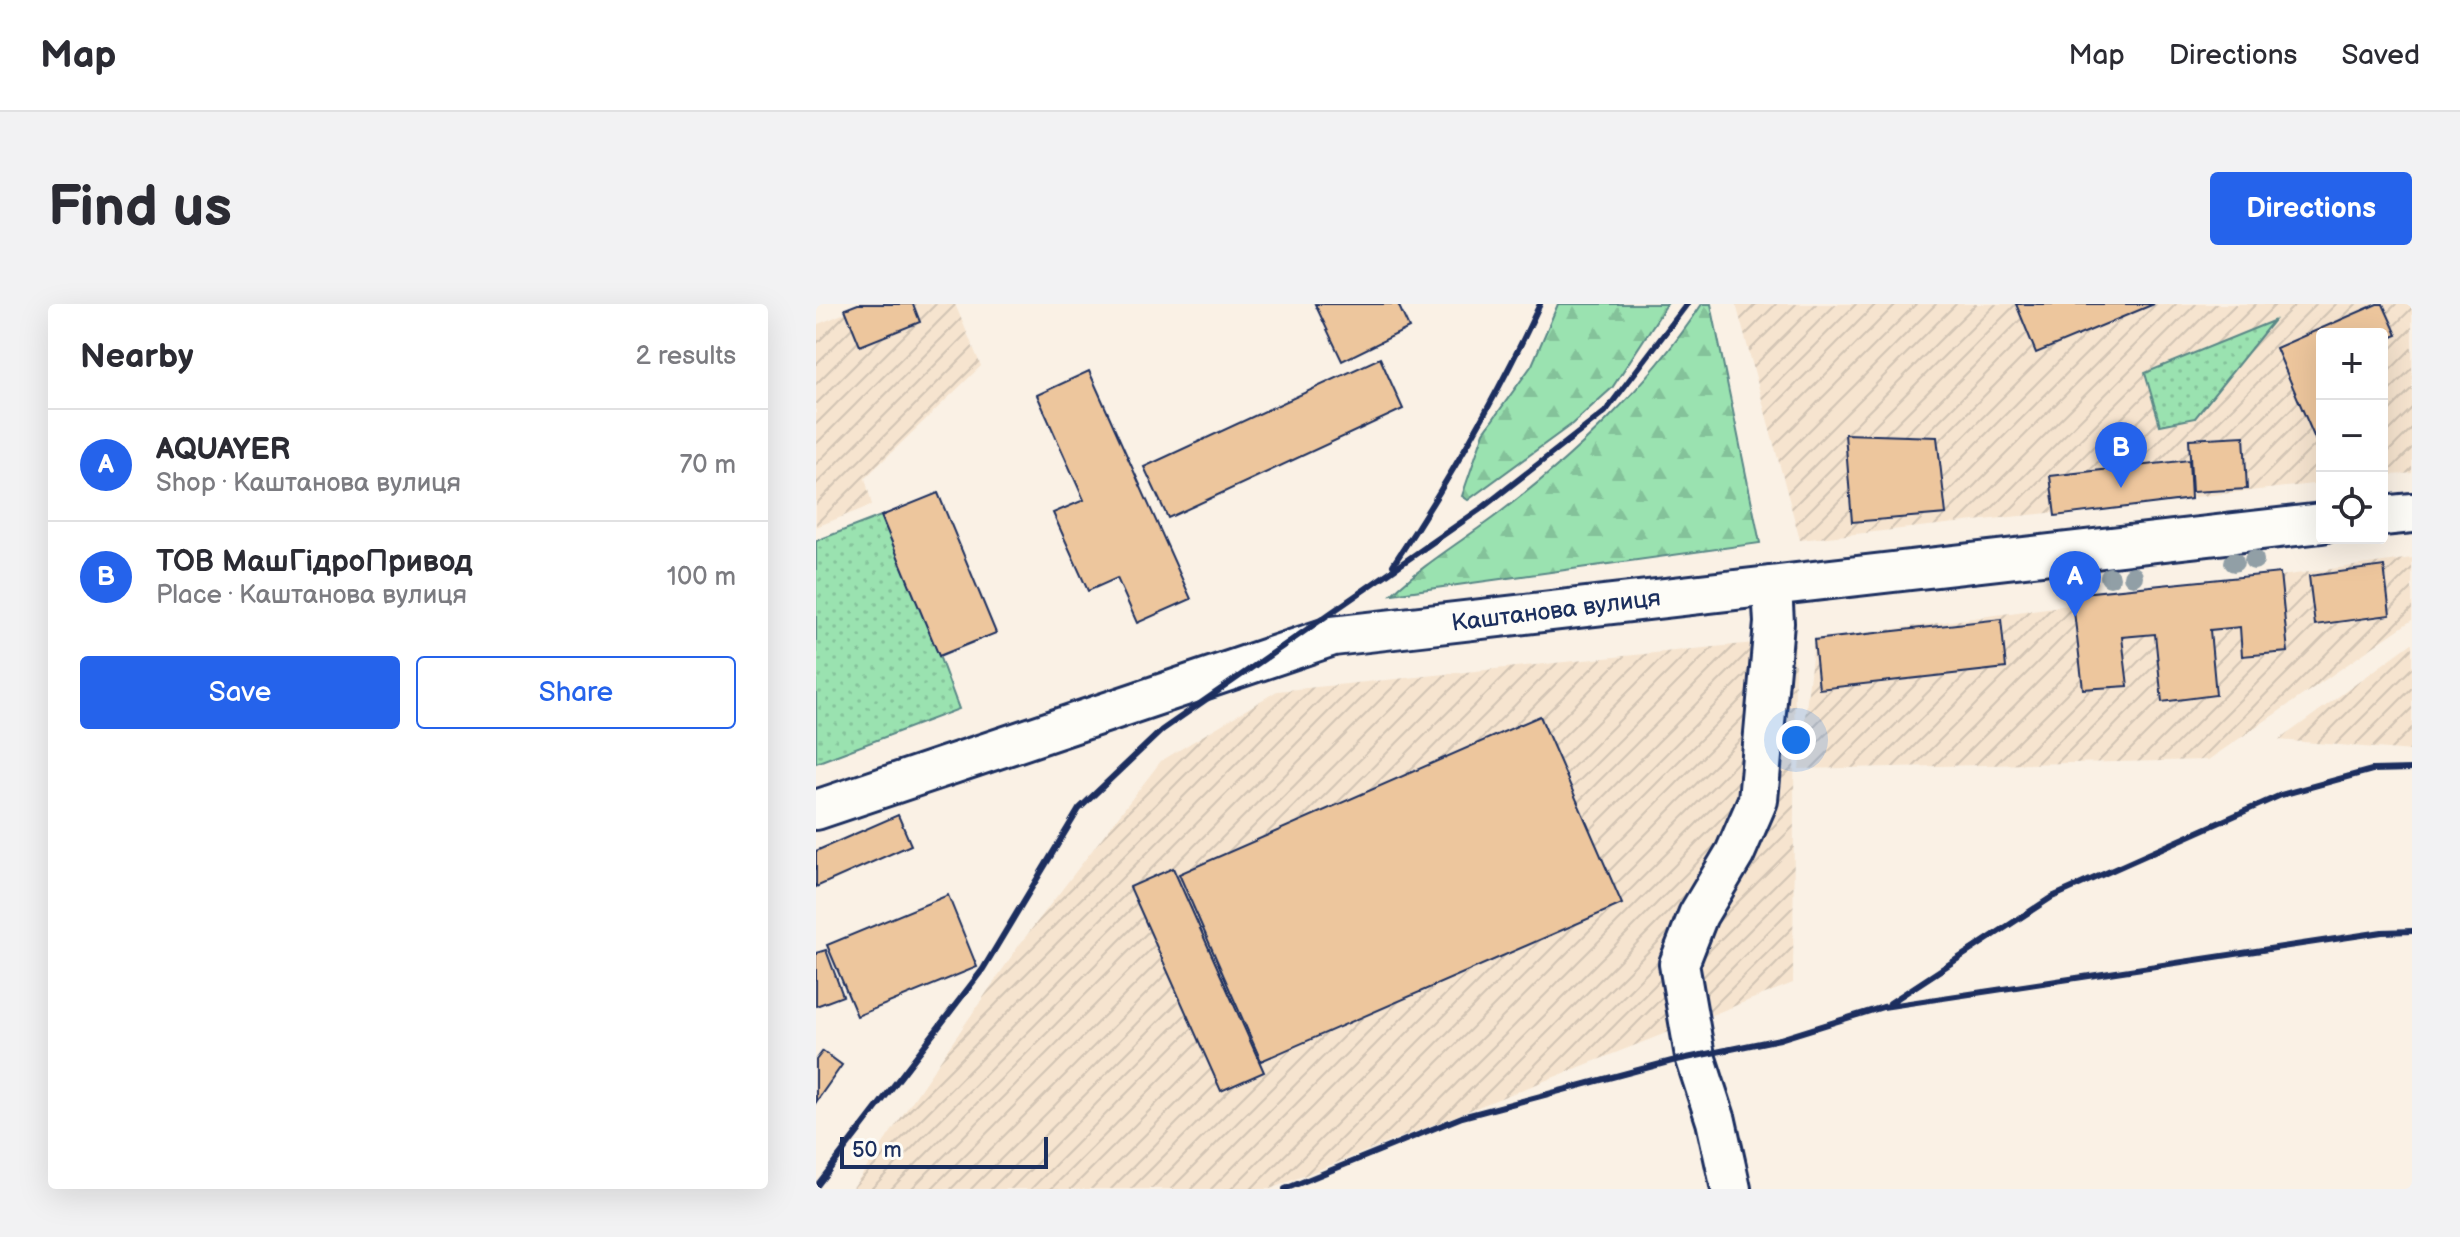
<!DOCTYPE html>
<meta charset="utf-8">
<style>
body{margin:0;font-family:"Balsamiq Sans",sans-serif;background:#f2f2f3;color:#2b2b33}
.controls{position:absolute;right:24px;top:24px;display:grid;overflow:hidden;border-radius:8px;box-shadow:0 8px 32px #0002}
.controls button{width:72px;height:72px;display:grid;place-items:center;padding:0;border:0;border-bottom:2px solid #e1e1e2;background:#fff;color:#2b2b33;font:40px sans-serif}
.scale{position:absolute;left:24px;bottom:20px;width:208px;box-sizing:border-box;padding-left:8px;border:4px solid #1b2f5e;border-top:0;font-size:22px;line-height:28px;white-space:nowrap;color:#1b2f5e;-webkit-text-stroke:6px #fdfcf7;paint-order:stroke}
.you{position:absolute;left:980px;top:436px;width:28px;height:28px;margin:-20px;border:6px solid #fff;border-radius:50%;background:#1a73e8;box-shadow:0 0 0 12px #1a73e833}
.badge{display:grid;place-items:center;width:52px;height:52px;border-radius:50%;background:#2563eb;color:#fff;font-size:26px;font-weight:700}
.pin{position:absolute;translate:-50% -66px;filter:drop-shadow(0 2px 4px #0008)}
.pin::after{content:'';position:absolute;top:42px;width:28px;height:24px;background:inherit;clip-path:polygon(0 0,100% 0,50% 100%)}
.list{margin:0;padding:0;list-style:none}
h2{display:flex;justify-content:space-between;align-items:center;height:104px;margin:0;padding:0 32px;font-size:34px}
h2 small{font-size:26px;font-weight:400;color:#7c7c81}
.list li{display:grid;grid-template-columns:52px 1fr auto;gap:24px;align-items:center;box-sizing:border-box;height:112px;padding:0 32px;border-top:2px solid #e1e1e2}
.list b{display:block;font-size:30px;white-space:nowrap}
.list p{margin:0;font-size:26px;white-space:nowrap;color:#7c7c81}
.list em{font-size:26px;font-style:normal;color:#7c7c81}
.actions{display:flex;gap:16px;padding:24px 32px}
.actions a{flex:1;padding:18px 0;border:2px solid #2563eb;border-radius:8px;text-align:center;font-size:28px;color:#2563eb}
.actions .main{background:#2563eb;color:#fff}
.icon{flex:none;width:44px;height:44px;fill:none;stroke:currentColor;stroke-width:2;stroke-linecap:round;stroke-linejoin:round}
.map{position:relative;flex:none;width:1596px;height:885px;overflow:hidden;border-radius:8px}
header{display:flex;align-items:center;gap:48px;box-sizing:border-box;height:112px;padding:0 40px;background:#fff;border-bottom:2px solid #e1e1e2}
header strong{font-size:38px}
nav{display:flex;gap:44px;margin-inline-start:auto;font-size:28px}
.intro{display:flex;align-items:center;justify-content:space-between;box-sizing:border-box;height:192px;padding:0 48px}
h1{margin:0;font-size:56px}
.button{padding:20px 36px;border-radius:8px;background:#2563eb;color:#fff;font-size:28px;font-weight:700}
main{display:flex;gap:48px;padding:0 48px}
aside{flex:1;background:#fff;border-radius:8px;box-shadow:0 8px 32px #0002}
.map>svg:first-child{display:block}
.industrial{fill:url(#industrial-furrows)}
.grass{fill:url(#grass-dots);stroke:#5a8887;stroke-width:2}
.forest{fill:url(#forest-firs);stroke:#5a8887;stroke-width:2}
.building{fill:#edc69d;stroke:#1b2f5e;stroke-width:2}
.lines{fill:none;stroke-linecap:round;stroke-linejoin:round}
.minor-casing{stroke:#1b2f5e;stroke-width:44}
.minor{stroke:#fdfcf7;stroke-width:38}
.rail{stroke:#1b2f5e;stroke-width:6}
.tree{fill:#919fa6}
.labels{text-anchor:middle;stroke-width:6;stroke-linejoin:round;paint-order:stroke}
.street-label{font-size:24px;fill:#1b2f5e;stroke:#fdfcf7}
</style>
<header>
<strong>Map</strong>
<nav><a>Map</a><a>Directions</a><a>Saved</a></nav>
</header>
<div class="intro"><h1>Find us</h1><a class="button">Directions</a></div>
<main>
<aside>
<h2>Nearby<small>2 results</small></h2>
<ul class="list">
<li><span class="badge">A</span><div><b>AQUAYER</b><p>Shop · Каштанова вулиця</p></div><em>70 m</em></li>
<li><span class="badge">B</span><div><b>ТОВ МашГідроПривод</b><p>Place · Каштанова вулиця</p></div><em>100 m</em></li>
</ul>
<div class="actions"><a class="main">Save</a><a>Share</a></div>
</aside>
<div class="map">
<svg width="1596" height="885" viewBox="0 0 1596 885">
<defs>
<pattern id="industrial-furrows" width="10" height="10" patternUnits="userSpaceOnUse" patternTransform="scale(2)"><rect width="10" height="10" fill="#f6e4cf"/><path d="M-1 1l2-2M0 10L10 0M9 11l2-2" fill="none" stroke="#d2c4b4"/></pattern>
<pattern id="grass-dots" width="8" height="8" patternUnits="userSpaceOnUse" patternTransform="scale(2)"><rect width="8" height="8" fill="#9ae2b0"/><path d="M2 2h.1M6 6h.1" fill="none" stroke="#84c29a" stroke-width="1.8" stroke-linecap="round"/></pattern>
<pattern id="forest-firs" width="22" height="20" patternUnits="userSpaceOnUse" patternTransform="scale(2)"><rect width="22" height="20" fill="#9ae2b0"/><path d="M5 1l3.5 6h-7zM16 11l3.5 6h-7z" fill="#84c29a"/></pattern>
</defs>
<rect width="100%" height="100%" fill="#faf1e5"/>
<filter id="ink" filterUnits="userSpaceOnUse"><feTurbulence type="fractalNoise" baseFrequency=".0125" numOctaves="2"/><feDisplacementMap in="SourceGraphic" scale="16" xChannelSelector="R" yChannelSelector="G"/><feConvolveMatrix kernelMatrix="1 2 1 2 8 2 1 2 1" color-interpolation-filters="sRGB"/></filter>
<g filter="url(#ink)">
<g class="industrial">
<polygon points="51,0 139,0 165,62 49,174 56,201 0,223 0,21"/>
<polygon points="920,0 1596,0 1596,169 1566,172 1566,30 1506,30 1506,179 984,236"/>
<polygon points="1596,254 1596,316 1392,456 983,465 998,336"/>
<polygon points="979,335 977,679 454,885 36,885 204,640 345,457 461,387"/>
<polygon points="1596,339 1596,447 1463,436"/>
</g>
<g class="grass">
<polygon points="1457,17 1379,114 1344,121 1329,69"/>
<polygon points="70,210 143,405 0,459 0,237"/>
</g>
<g class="forest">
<polygon points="742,0 851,0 796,84 756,120 652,196 646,192 668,128 716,61"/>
<path d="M886,0H895L944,239L576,290C608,260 643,239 678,213C759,152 830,85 886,0Z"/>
</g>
<g class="building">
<polygon points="42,0 97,0 104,18 44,42 29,5"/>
<polygon points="499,0 582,0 593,24 526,57"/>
<polygon points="1200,0 1338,0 1220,49"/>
<polygon points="1561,0 1567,0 1581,31 1566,37 1566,30 1506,30 1506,151 1460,44"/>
<polygon points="564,54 587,105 352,214 328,163"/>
<polygon points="273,67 375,295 321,319 301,274 272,287 237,209 268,196 221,91"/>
<polygon points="1029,130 1121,133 1130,210 1036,218"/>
<polygon points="1428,132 1431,185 1376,188 1373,135"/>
<polygon points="1373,156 1375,195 1239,212 1234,172"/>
<polygon points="122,189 180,329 123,352 65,212"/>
<polygon points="1568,262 1574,311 1499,321 1493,272"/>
<polygon points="1464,269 1472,348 1426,352 1424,323 1394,326 1400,391 1346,398 1339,330 1306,333 1312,382 1267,385 1256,290"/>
<polygon points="1185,315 1190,364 1003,385 998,336"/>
<polygon points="724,412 806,600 445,757 363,570"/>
<polygon points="82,511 95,541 0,583 0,547"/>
<polygon points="357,564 448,768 405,787 314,583"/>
<polygon points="132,591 161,663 41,712 11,641"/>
<polygon points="10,646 27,692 0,702 0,649"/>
<polygon points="7,747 26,761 0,798 0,756"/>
</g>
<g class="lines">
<defs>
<g id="minor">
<polyline points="1566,212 1596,209"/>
<polyline points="0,506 517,332 1506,219"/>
<polyline points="915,885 900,817 879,752 863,660 882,611 919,549 942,496 958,319 956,282"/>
</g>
</defs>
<use href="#minor" class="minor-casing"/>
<use href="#minor" class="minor"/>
<g class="rail">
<path d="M577,261C632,178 682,91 724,0"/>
<polyline points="1074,699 1236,593 1465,491 1556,466 1596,465"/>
<polyline points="0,883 167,665 263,505 346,426 666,204 789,108 871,0"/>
<polyline points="469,885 646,813 856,757 964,735 1067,703 1566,628 1596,627"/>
</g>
</g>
<g class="tree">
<circle cx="1438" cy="256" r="10"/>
<circle cx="1418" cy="258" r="10"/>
<circle cx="1317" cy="272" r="10"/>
<circle cx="1294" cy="273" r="10"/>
<circle cx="1271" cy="276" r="10"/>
</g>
</g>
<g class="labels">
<g class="street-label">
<text transform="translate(740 306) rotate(-7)" y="8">Каштанова вулиця</text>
</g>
</g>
</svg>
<div class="controls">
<button>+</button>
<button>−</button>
<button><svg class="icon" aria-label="locate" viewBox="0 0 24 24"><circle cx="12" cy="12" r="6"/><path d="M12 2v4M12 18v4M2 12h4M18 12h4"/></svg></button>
</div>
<div class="scale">50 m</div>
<div class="you"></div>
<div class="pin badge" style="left:1259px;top:313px">A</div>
<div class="pin badge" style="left:1305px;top:184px">B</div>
</div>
</main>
